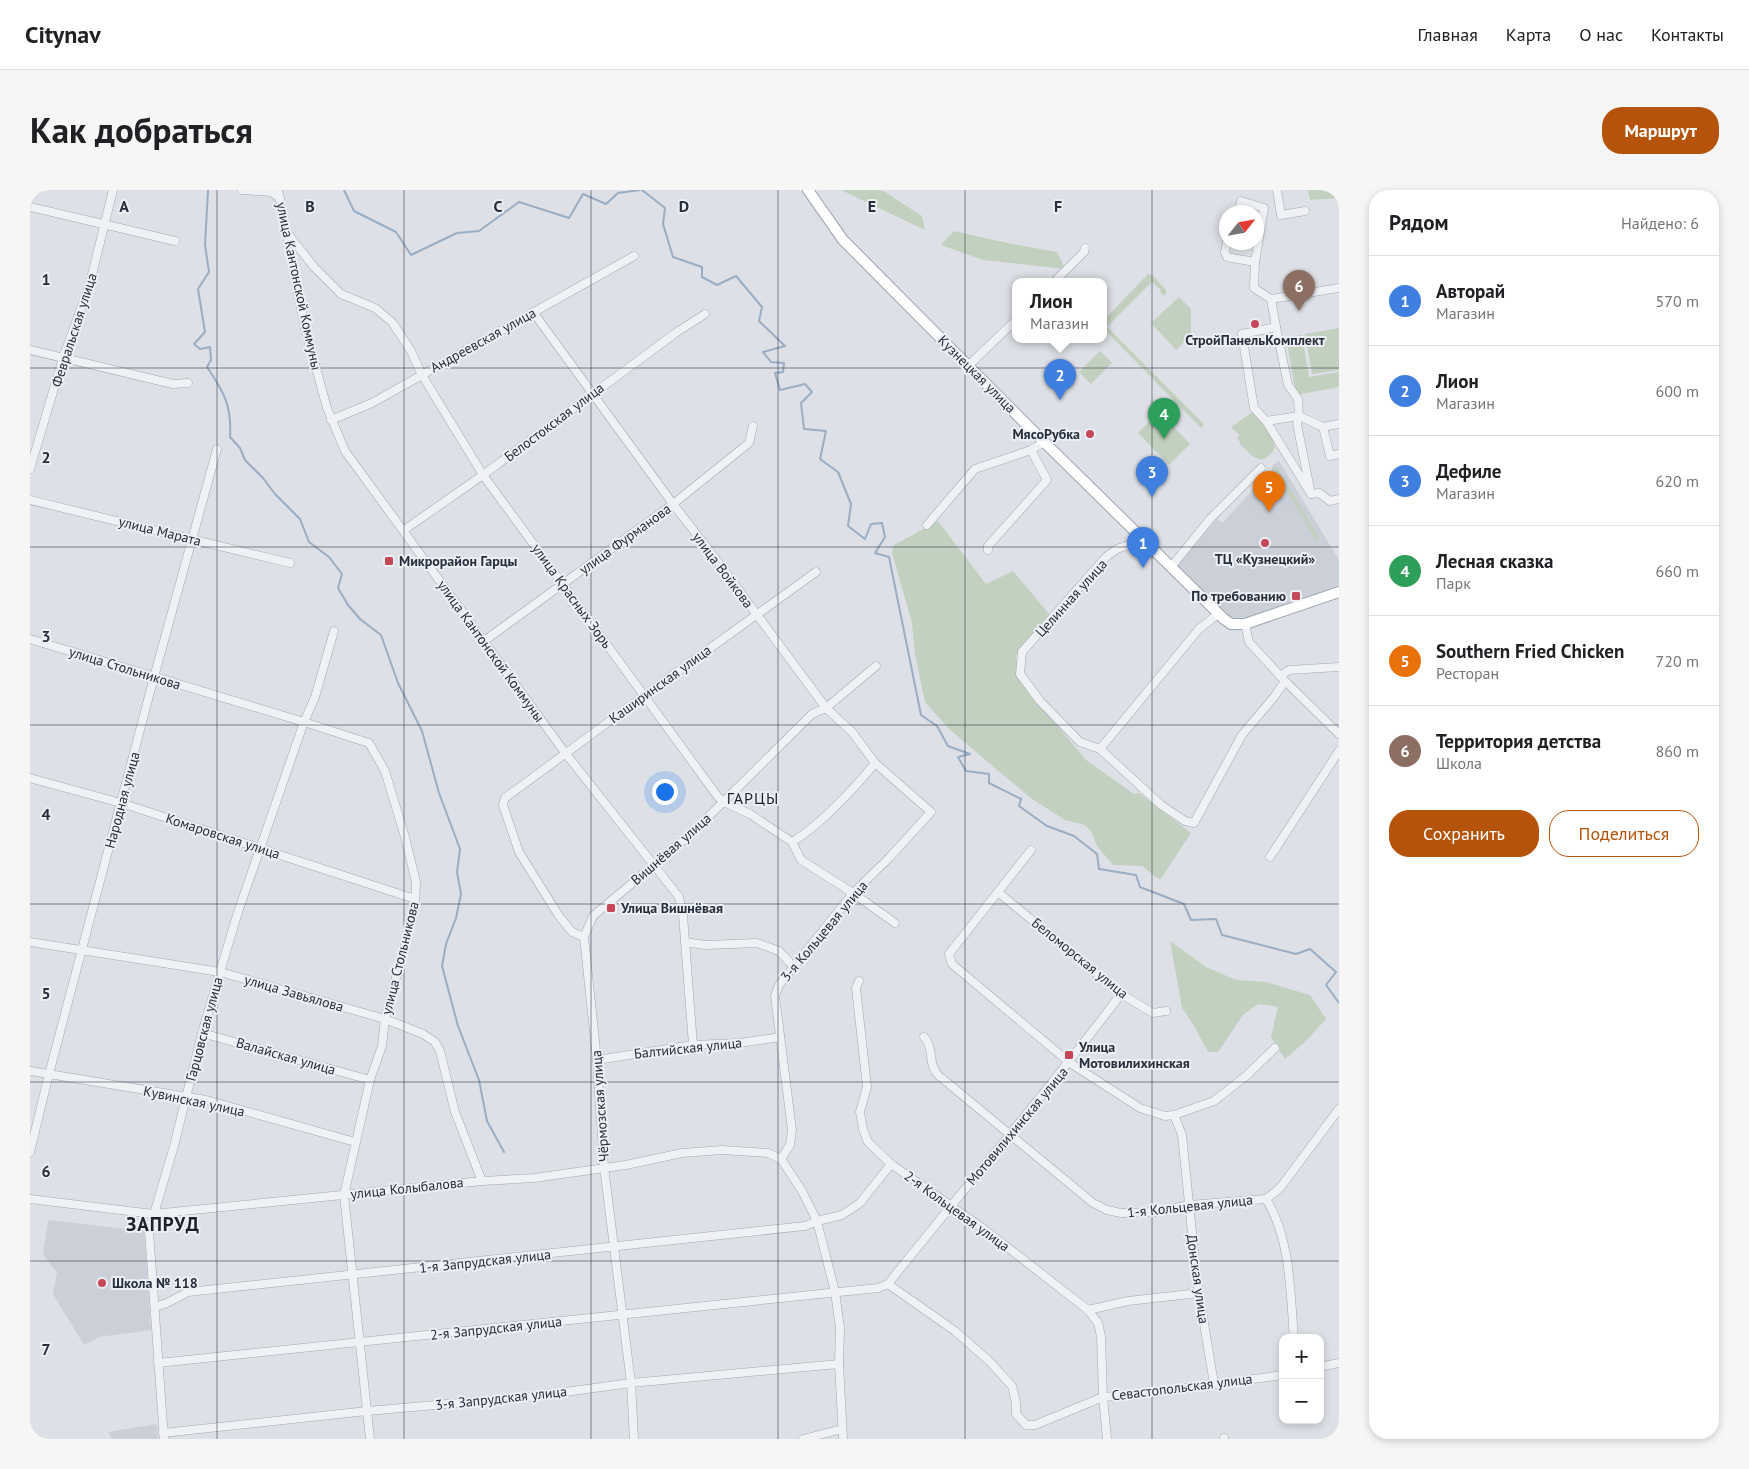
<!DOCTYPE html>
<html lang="ru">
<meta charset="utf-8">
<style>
body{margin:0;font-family:"PT Sans",sans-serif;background:#f6f6f6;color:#202124}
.controls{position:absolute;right:15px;bottom:15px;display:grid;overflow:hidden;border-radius:10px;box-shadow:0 2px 8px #0003}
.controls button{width:45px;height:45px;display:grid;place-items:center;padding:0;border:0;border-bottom:1px solid #e0e0e0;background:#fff;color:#202124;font:25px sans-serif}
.compass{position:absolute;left:1189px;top:15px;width:45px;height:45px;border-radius:50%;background:#fff;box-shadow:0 2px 8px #0003;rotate:59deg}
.you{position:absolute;left:634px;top:601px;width:18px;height:18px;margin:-12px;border:4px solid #fff;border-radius:50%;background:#1a73e8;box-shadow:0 0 0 8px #1a73e833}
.badge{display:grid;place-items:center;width:32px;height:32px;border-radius:50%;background:#b45309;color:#fff;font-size:16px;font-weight:700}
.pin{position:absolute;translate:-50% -41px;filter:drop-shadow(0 1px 2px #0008)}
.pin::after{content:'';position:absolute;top:26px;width:18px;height:15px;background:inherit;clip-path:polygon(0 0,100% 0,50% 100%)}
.popup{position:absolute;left:982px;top:88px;width:95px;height:65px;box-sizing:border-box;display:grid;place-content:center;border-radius:10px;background:#fff;filter:drop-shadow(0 1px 4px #0005);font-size:16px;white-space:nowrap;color:#757577}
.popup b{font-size:19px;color:#202124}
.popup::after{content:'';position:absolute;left:50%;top:100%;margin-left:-10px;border:10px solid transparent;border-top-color:#fff}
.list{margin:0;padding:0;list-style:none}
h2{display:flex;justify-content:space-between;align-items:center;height:65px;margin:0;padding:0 20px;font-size:21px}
h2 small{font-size:16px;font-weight:400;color:#757577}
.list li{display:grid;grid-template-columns:32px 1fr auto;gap:15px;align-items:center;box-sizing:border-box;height:90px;padding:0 20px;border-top:1px solid #e0e0e0}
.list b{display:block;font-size:19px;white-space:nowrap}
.list p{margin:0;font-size:16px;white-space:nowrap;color:#757577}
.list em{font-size:16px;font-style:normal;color:#757577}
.actions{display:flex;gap:10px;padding:15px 20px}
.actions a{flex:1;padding:11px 0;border:1px solid #b45309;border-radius:20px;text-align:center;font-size:18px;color:#b45309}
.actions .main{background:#b45309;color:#fff}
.map{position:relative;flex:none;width:1309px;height:1249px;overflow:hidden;border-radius:20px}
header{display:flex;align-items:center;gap:30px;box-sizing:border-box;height:70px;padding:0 25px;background:#fff;border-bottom:1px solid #e0e0e0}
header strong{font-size:24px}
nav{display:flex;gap:28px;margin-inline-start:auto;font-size:18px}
.intro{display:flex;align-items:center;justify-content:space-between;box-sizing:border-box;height:120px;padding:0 30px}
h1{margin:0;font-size:35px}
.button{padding:12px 22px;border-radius:20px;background:#b45309;color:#fff;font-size:18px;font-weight:700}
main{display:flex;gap:30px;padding:0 30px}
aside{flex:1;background:#fff;border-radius:20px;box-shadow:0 2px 8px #0003}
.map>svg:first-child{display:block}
.built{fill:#cbcfd8}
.green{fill:#c2d0bf}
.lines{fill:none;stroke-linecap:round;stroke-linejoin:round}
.stream{stroke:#99adc5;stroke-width:2}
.minor-casing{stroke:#a3a7b0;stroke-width:9}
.major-casing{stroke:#9da4b1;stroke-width:12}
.minor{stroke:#eff1f5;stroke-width:8}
.major{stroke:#fff;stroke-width:10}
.grid{fill:none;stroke:#272e3c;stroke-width:1;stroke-opacity:0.55}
.poi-dot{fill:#c64757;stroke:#eceff4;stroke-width:2}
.labels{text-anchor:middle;stroke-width:4;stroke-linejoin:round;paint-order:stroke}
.street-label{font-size:14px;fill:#272e3c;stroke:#eceff4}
.poi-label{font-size:14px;font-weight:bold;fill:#272e3c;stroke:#eceff4;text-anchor:start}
.quarter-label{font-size:16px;letter-spacing:1px;fill:#1a202c;stroke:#eceff4}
.district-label{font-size:19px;font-weight:bold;letter-spacing:1px;fill:#1a202c;stroke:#eceff4}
.grid-label{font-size:16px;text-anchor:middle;font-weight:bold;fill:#272e3c;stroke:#eceff4;stroke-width:4;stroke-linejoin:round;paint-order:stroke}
</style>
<header>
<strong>Citynav</strong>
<nav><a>Главная</a><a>Карта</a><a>О нас</a><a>Контакты</a></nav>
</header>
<div class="intro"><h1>Как добраться</h1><a class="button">Маршрут</a></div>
<main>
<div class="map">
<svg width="1309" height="1249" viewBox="0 0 1309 1249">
<rect width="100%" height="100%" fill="#dde0e6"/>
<g class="built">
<polygon points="1249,271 1309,370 1309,395 1213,429 1204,429 1194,425 1145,376 1187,329 1192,333 1241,281 1243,275"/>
<polygon points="18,1030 114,1041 121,1140 69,1147 54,1155 23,1104 27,1082 13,1065"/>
<polygon points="127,1234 128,1249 82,1249 78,1242"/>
</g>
<g class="green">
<polygon points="811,0 850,0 855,2 892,26 895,40"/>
<polygon points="1278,0 1309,0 1309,8 1280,10"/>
<polygon points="924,41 982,54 1027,62 1035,79 953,70 911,55"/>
<polygon points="1118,84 1122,85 1136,100 1137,102 1134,106 1130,102 1131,100 1122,92 1077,137 1174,234 1171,238 1074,139 1074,130"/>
<polygon points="1149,107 1161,119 1161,150 1155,151 1146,160 1121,133"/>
<polygon points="1309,138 1309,180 1282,184 1275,144"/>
<polygon points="1272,145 1279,187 1309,182 1309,197 1266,205 1256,147"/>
<polygon points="1070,161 1082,173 1061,194 1049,182"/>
<polygon points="1129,222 1160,254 1139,275 1108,243"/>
<path d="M1221,223C1222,223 1223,223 1225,223C1229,225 1246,253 1245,257C1245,260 1240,264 1238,266C1228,276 1218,261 1210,254V252L1207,248L1209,245L1201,237Z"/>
<polygon points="1246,276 1290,349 1286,350 1243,278"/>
<polygon points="908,331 956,394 983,381 1019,424 986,465 987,487 1056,570 1104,604 1109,603 1161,643 1130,690 1112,676 1083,675 1067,656 1062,643 1055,635 1035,630 1002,609 920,540 895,512 885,464 882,433 862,363 864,355"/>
<polygon points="1140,751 1176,777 1206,790 1236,792 1280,805 1296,829 1277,850 1255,869 1241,847 1248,817 1228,814 1213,825 1188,862 1178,862 1163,834 1152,818"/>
</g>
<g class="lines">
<g class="stream">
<path d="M178,0L175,55L179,82L168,99L175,142L164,154L170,159L180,157L181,170L177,177C194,202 202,216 200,247L210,258L215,270L233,288L245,304L270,329L279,352L299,367L312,384L308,398L318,415L330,429L351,445L368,493L392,541L409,603L430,659L427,682L431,704L426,728L416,754L412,776L428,836L449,890L457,931L474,962"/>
<polyline points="314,0 324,21 366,42 381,65 427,43 449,41 489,12 539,28 553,4 576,14 588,3 610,0"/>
<polyline points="612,0 635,18 633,34 643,67 672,77 672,87 687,95 706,86 732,117 729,131 755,156 733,162 741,172 754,173 753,182 745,183 750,200 775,194 782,202 771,213 774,239 796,241 790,269 808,282 821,314 818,336 835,349 841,334 852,333 855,347 845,363 859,367 891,525 907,536 918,556 940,564 928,567 936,581 959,584 959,593 991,609 989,616 1017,636 1044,646 1067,664 1069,679 1106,685 1110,697 1154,714 1161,730 1186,729 1192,745 1266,764 1280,759 1306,782 1296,795 1309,813"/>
</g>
<defs>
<g id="minor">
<polyline points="212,0 241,2 250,8"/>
<polyline points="248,0 275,138 297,218 315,261 536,564 649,707 653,725 663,855"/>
<polyline points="1247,0 1251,25 1275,21"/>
<polyline points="0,17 145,51"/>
<polyline points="1208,22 1211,11 1234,18 1225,72 1224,98 1241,109"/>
<polyline points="258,44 284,77 311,104 345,118 362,132 381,161 392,185 453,285 688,607 694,612 720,624 762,652 771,670 823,703 865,733"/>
<polyline points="1197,52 1195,62 1197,67 1225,72"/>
<polyline points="1025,91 1054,62 1055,58"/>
<polyline points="503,122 643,314 682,364 796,518 822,542 845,573 901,622 859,668 823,703 749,795 745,806 762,940 760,955 751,969"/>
<polygon points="1246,137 1258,195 1268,209 1269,226 1267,234 1281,304 1236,231 1224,218 1212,144"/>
<polyline points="1246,137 1241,109 1309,98"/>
<polyline points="0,160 143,194 158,193"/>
<polyline points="938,176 986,130"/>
<polyline points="301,230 342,213 604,66"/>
<polyline points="1236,231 1269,226 1293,237 1300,266 1309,264"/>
<polyline points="1293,237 1309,234"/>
<polyline points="0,279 33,168 59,97 83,0"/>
<polyline points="1281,304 1289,303 1300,311 1309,309"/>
<polyline points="0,310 260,373"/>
<polyline points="897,335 945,279 1001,260 1014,252"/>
<polyline points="374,340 453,285 647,142 675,124"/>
<polyline points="1113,350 1087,359 1076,367 992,462 990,484 1010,511 1050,552 1070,559 1131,615 1155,631 1164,633 1212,545 1244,507 1255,491"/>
<polyline points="958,360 958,356 1017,290 1001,260"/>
<polyline points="1141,377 1180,329 1231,278"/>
<polyline points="1215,434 1219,452 1255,491 1309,544"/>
<polyline points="0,449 274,532 339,553 355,581 375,647 386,692 385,716 355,829 352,856 340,890 314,1005 340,1249"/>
<polyline points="454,451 643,314 719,253 723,236"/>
<polyline points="1250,486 1259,480 1309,477"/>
<polyline points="1070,559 1169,439 1188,424"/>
<polyline points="0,588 91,613 385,709"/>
<path d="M762,652C789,636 825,598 845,573"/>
<polyline points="1001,660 919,764 922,774 1040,873 1110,918 1135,926 1144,925 1184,911 1216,886 1245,858"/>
<polyline points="1240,667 1309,561"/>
<polyline points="968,702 1091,804 1123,823 1136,821"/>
<polyline points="554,747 542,742 529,726 489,662 473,615 475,608 615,505 786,382"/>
<polyline points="0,752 190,782 355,829 393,844 405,852 410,861 425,922 452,991"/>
<polyline points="655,752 675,755 727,753 749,761 764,777"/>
<polyline points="829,791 826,798 837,897 830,922 833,939 838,952 861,974 954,1039 1058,1120 1068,1133 1071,1146 1073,1207 1077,1249"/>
<polyline points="172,843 340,890"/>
<path d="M894,847C905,859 897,872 908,885L1063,1013L1077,1020L1091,1023L1125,1022L1159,1015L1236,1009L1250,998L1309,919"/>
<polyline points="567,870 663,855 710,853 750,847"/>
<polyline points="0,881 176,910 325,952"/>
<polyline points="1144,925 1152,945 1167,1091 1184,1194"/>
<polyline points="0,962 19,884 124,487 187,259"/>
<polyline points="751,969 772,1001 787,1031 805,1102 810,1138 809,1174 813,1249"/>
<polyline points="0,1009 123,1024 452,991 504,988 596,975 652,963 692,960 738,963 751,969"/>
<path d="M1236,1009C1261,1049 1260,1101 1264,1148"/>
<polyline points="858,1094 925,1141 959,1171 982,1196 986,1213 986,1224 996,1235 1005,1235 1073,1207 1112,1204 1253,1185"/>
<polyline points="125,1117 137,1113 158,1102 775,1036 787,1031 812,1025 830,1013 861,974"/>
<polyline points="1058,1120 1098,1111 1169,1103"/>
<path d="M128,1173L848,1098L858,1094C935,997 1017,903 1091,804"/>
<polyline points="1290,1177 1309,1173"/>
<polyline points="133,1243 337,1221 498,1207 601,1193 809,1174"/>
<polyline points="1194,1248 1194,1249"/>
<polyline points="134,1249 119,1041 144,956 172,843 190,782 208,722 274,532 285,507 304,441"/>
<polyline points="604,1249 601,1193 574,977 567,870 554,747 563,726 662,643 782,524 796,518 846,476"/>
<polyline points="773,1249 812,1239"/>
</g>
<polyline id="major" points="778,0 813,50 1006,244 1194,429 1201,434 1215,434 1309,402"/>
</defs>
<use href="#minor" class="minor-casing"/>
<use href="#major" class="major-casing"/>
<use href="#minor" class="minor"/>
<use href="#major" class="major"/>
</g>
<path class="grid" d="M187,0V1249M374,0V1249M561,0V1249M748,0V1249M935,0V1249M1122,0V1249M0,178H1309M0,357H1309M0,535H1309M0,714H1309M0,892H1309M0,1071H1309"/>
<g class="poi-dot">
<circle cx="1225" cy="134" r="5"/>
<circle cx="1060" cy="244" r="5"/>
<circle cx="1235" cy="353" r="5"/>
<rect x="354" y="366" width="10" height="10" rx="2.5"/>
<rect x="1261" y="401" width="10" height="10" rx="2.5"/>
<rect x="576" y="713" width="10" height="10" rx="2.5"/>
<rect x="1034" y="860" width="10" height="10" rx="2.5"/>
<circle cx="72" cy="1093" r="5"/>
</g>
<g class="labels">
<g class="street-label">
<text transform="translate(269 96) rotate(78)" y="5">улица Кантонской Коммуны</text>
<text transform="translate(44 140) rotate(-72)" y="5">Февральская улица</text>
<text transform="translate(453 150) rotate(-29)" y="5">Андреевская улица</text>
<text transform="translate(947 184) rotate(45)" y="5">Кузнецкая улица</text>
<text transform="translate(524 232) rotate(-37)" y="5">Белостокская улица</text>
<text transform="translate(130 341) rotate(14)" y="5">улица Марата</text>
<text transform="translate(595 349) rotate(-36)" y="5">улица Фурманова</text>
<text transform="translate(693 380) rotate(53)" y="5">улица Войкова</text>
<text transform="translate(542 406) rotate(54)" y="5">улица Красных Зорь</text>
<text transform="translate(1041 408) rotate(-48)" y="5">Целинная улица</text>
<text transform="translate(461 461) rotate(54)" y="5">улица Кантонской Коммуны</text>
<text transform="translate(95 478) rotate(17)" y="5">улица Стольникова</text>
<text transform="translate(630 494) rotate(-36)" y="5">Каширинская улица</text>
<text transform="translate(92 610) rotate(-75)" y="5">Народная улица</text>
<text transform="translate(193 646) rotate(18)" y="5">Комаровская улица</text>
<text transform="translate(641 659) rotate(-41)" y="5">Вишнёвая улица</text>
<text transform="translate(794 741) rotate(-50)" y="5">3-я Кольцевая улица</text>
<text transform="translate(370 768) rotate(-76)" y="5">улица Стольникова</text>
<text transform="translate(1050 768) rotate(39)" y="5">Беломорская улица</text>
<text transform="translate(264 803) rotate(16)" y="5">улица Завьялова</text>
<text transform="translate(174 839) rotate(-75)" y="5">Гарцовская улица</text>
<text transform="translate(658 858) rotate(-6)" y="5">Балтийская улица</text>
<text transform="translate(256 866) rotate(16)" y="5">Валайская улица</text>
<text transform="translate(164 911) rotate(12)" y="5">Кувинская улица</text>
<text transform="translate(570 916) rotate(-94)" y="5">Чёрмозская улица</text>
<text transform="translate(987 936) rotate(-50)" y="5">Мотовилихинская улица</text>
<text transform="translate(377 998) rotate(-6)" y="5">улица Колыбалова</text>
<text transform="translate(1160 1016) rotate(-6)" y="5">1-я Кольцевая улица</text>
<text transform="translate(927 1021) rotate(36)" y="5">2-я Кольцевая улица</text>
<text transform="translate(455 1071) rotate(-6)" y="5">1-я Запрудская улица</text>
<text transform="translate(1168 1089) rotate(82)" y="5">Донская улица</text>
<text transform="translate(466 1138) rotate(-6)" y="5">2-я Запрудская улица</text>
<text transform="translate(1152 1197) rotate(-7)" y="5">Севастопольская улица</text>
<text transform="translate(471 1208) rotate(-6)" y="5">3-я Запрудская улица</text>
</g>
<g class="poi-label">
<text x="1225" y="155" text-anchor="middle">СтройПанельКомплект</text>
<text x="1050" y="249" text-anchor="end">МясоРубка</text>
<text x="1235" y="374" text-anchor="middle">ТЦ «Кузнецкий»</text>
<text x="369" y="376">Микрорайон Гарцы</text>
<text x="1256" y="411" text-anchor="end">По требованию</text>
<text x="591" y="723">Улица Вишнёвая</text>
<text x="1049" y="862">Улица<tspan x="1049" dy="16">Мотовилихинская</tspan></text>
<text x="82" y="1098">Школа № 118</text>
</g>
<g class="quarter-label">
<text x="723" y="614">ГАРЦЫ</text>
</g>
<g class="district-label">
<text x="133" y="1041">ЗАПРУД</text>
</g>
</g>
<g class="grid-label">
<text x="94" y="22">A</text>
<text x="280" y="22">B</text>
<text x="468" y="22">C</text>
<text x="654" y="22">D</text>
<text x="842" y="22">E</text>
<text x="1028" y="22">F</text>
<text x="16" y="95">1</text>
<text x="16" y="273">2</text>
<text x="16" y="452">3</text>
<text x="16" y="630">4</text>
<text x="16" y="809">5</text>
<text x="16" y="987">6</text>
<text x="16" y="1165">7</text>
</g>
</svg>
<div class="controls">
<button>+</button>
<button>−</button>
</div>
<svg class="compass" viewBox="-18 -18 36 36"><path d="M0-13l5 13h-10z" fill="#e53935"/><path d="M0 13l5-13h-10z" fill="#757577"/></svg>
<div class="you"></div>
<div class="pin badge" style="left:1113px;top:378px;background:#3f7fe0">1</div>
<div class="pin badge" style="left:1030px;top:210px;background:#3f7fe0">2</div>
<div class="popup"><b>Лион</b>Магазин</div>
<div class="pin badge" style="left:1122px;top:307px;background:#3f7fe0">3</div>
<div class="pin badge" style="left:1134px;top:249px;background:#2e9e5b">4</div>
<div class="pin badge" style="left:1239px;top:322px;background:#e8710a">5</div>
<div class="pin badge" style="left:1269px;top:121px;background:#8d6e63">6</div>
</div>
<aside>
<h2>Рядом<small>Найдено: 6</small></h2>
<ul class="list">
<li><span class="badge" style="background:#3f7fe0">1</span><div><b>Авторай</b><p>Магазин</p></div><em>570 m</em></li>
<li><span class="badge" style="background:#3f7fe0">2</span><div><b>Лион</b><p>Магазин</p></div><em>600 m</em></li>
<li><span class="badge" style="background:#3f7fe0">3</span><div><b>Дефиле</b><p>Магазин</p></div><em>620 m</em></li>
<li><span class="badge" style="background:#2e9e5b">4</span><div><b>Лесная сказка</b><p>Парк</p></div><em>660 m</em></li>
<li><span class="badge" style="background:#e8710a">5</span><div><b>Southern Fried Chicken</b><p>Ресторан</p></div><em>720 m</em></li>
<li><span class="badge" style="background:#8d6e63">6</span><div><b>Территория детства</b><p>Школа</p></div><em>860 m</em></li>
</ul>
<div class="actions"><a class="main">Сохранить</a><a>Поделиться</a></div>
</aside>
</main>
